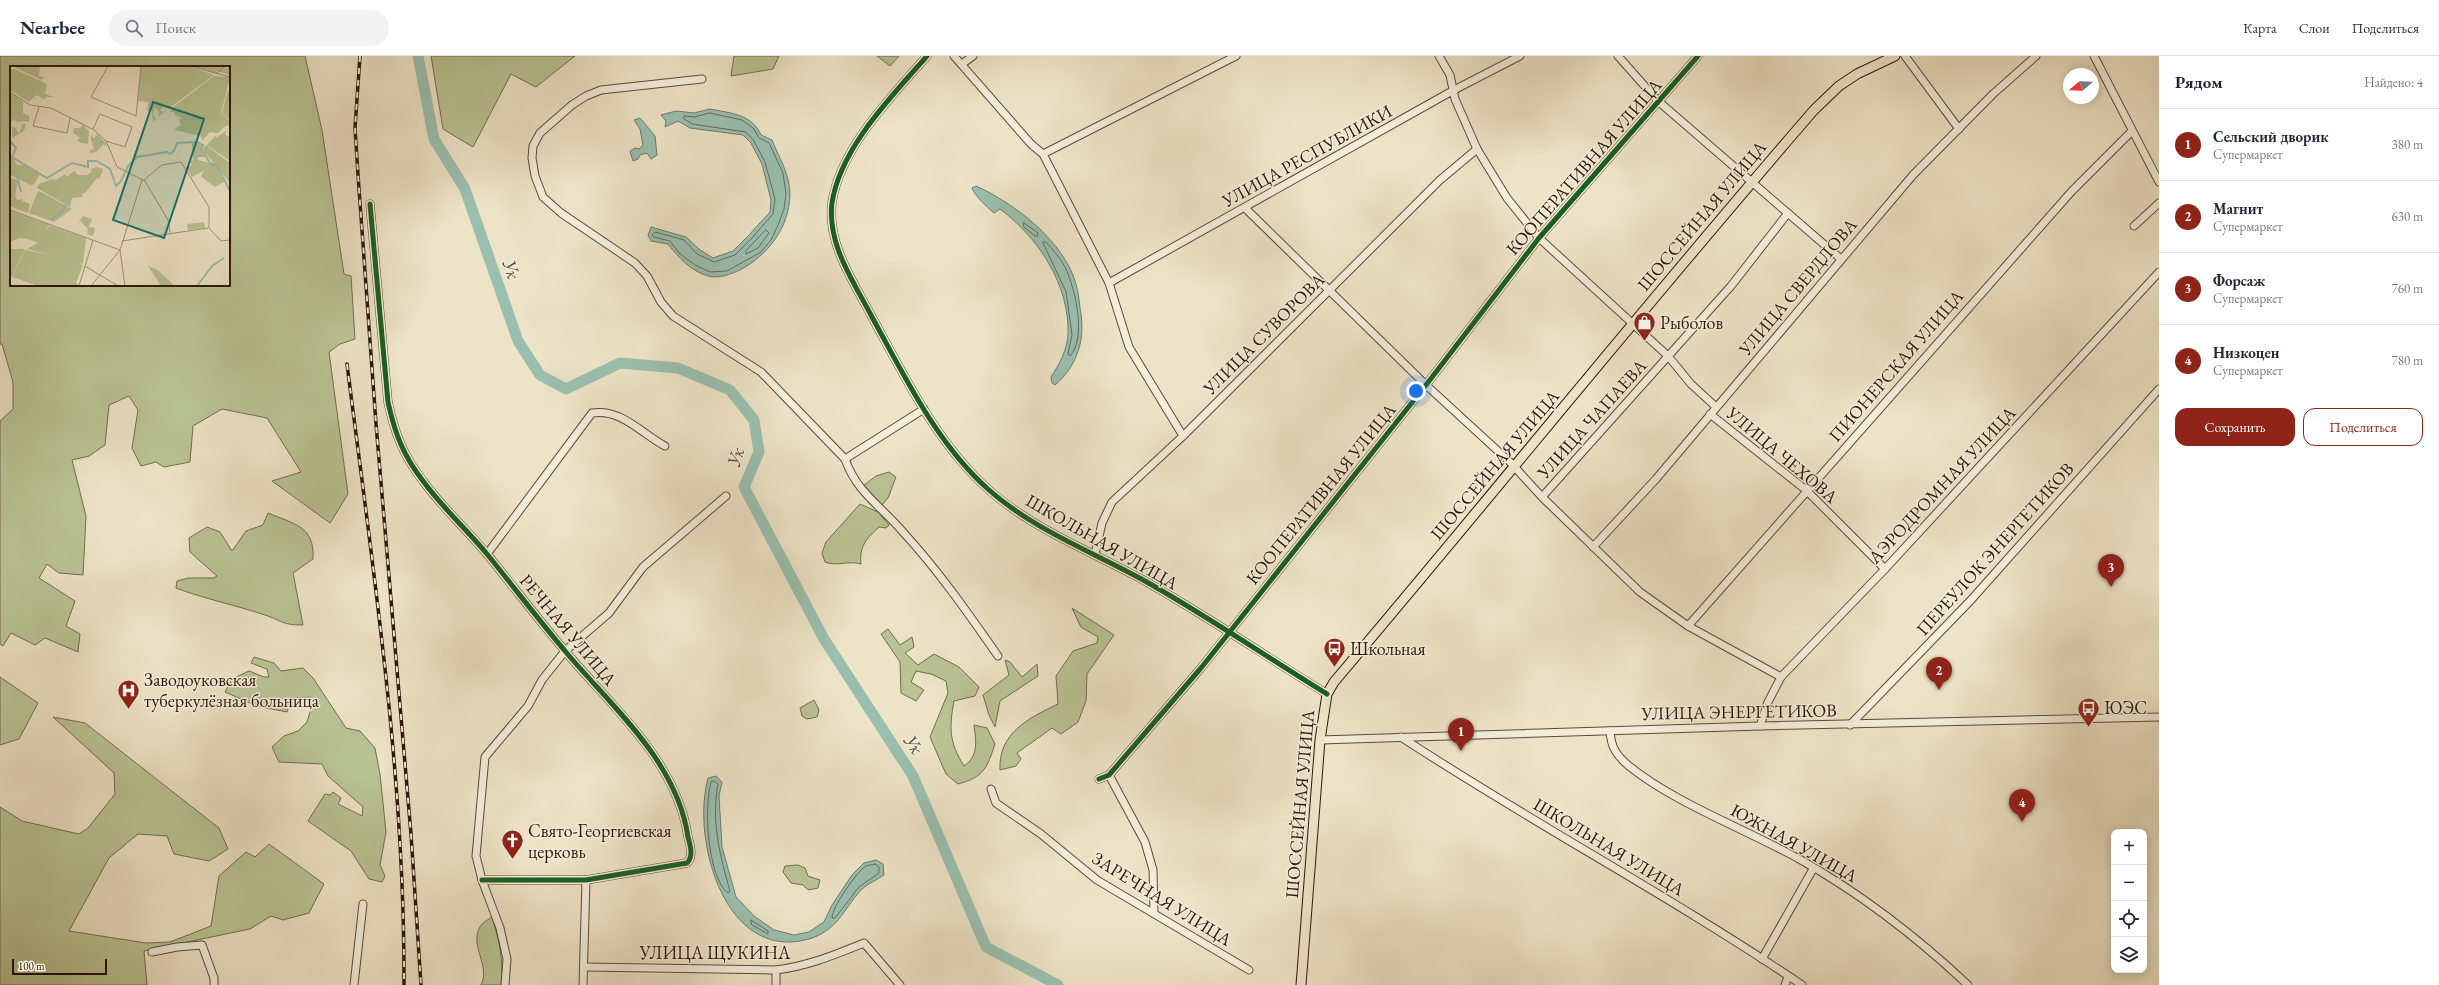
<!DOCTYPE html>
<html lang="ru">
<meta charset="utf-8">
<style>
body{margin:0;font-family:"EB Garamond",serif;background:#f2f2f3;color:#1f2937}
.controls{position:absolute;right:12px;bottom:12px;display:grid;overflow:hidden;border-radius:8px;box-shadow:0 2px 10px #0003}
.controls button{width:36px;height:36px;display:grid;place-items:center;padding:0;border:0;border-bottom:1px solid #e0e1e3;background:#fff;color:#1f2937;font:20px sans-serif}
.compass{position:absolute;left:2063px;top:12px;width:36px;height:36px;border-radius:50%;background:#fff;box-shadow:0 2px 10px #0003;rotate:251deg}
.scale{position:absolute;left:12px;bottom:10px;width:95px;box-sizing:border-box;padding-left:4px;border:2px solid #2e160a;border-top:0;font-size:11px;line-height:14px;white-space:nowrap;color:#2e160a;-webkit-text-stroke:3px #f3edda;paint-order:stroke}
.you{position:absolute;left:1416px;top:335px;width:14px;height:14px;margin:-10px;border:3px solid #fff;border-radius:50%;background:#1a73e8;box-shadow:0 0 0 6px #1a73e833}
.badge{display:grid;place-items:center;width:26px;height:26px;border-radius:50%;background:#8f2418;color:#fff;font-size:13px;font-weight:700}
.pin{position:absolute;translate:-50% -33px;filter:drop-shadow(0 1px 2px #0008)}
.pin::after{content:'';position:absolute;top:21px;width:14px;height:12px;background:inherit;clip-path:polygon(0 0,100% 0,50% 100%)}
.list{margin:0;padding:0;list-style:none}
h2{display:flex;justify-content:space-between;align-items:center;height:52px;margin:0;padding:0 16px;font-size:17px}
h2 small{font-size:13px;font-weight:400;color:#747a83}
.list li{display:grid;grid-template-columns:26px 1fr auto;gap:12px;align-items:center;box-sizing:border-box;height:72px;padding:0 16px;border-top:1px solid #e0e1e3}
.list b{display:block;font-size:15px;white-space:nowrap}
.list p{margin:0;font-size:13px;white-space:nowrap;color:#747a83}
.list em{font-size:13px;font-style:normal;color:#747a83}
.actions{display:flex;gap:8px;padding:12px 16px}
.actions a{flex:1;padding:9px 0;border:1px solid #8f2418;border-radius:12px;text-align:center;font-size:14px;color:#8f2418}
.actions .main{background:#8f2418;color:#fff}
.icon{flex:none;width:22px;height:22px;fill:none;stroke:currentColor;stroke-width:2;stroke-linecap:round;stroke-linejoin:round}
.map{position:relative;flex:none;width:2159px;height:929px;overflow:hidden}
header{display:flex;align-items:center;gap:24px;box-sizing:border-box;height:56px;padding:0 20px;background:#fff;border-bottom:1px solid #e0e1e3}
header strong{font-size:19px}
nav{display:flex;gap:22px;margin-inline-start:auto;font-size:14px}
.search{width:280px;height:36px;background:#f2f2f3;display:flex;align-items:center;gap:10px;box-sizing:border-box;padding:0 14px;border-radius:22px;color:#747a83;font-size:15px}
main{display:flex}
aside{flex:1;background:#fff}
.map>svg:first-child{display:block}
.green{fill:#b9c394;stroke:#746c4f;fill-rule:evenodd}
.water{fill:#9abfaf;stroke:#6f7b6d}
.lines{fill:none;stroke-linecap:round;stroke-linejoin:round}
.shore{stroke:#646a5c;stroke-width:1}
.river{stroke:#9abfaf;stroke-width:11}
.minor-casing{stroke:#5e4939;stroke-width:9}
.major-casing{stroke:#2e160a;stroke-width:11}
.minor{stroke:#f3edda;stroke-width:7}
.major{stroke:#ede3c6;stroke-width:9}
.rail-casing{stroke:#2e160a;stroke-width:3.5}
.rail{stroke:#f3edda;stroke-width:2;stroke-dasharray:6;stroke-linecap:butt}
.cycleway-casing{stroke:#f3edda;stroke-width:8}
.cycleway{stroke:#1b5e20;stroke-width:5}
.labels{text-anchor:middle;stroke-width:3;stroke-linejoin:round;paint-order:stroke}
.street-label{font-size:18px;fill:#2e160a;stroke:#f3edda}
.poi-label{font-size:18px;fill:#2e160a;stroke:#f3edda;text-anchor:start}
.water-label{font-size:19px;font-style:italic;fill:#545144;stroke:#f3edda}
.inset-river{fill:none;stroke:#9abfaf;stroke-width:2}
.inset-road{fill:none;stroke:#a1917b;stroke-width:1}
.view{fill:#0f766e;fill-opacity:0.15;stroke:#0f766e;stroke-width:2}
.inset-edge{fill:none;stroke:#2e160a;stroke-width:2}
</style>
<header>
<strong>Nearbee</strong>
<div class="search"><svg class="icon" aria-label="search" viewBox="0 0 24 24"><circle cx="10" cy="10" r="6"/><path d="M15 15l6 6"/></svg>Поиск</div>
<nav><a>Карта</a><a>Слои</a><a>Поделиться</a></nav>
</header>
<main>
<div class="map">
<svg width="2159" height="929" viewBox="0 0 2159 929">
<rect width="100%" height="100%" fill="#ede3c6"/>
<filter id="stains"><feTurbulence type="fractalNoise" baseFrequency=".005" numOctaves="4"/><feColorMatrix values="0 0 0 0 .2 0 0 0 0 .09 0 0 0 0 .02 0 0 0 .5 -.17"/></filter>
<radialGradient id="worn" r=".72"><stop offset=".6" stop-color="#630" stop-opacity="0"/><stop offset="1" stop-color="#630" stop-opacity=".3"/></radialGradient>
<g class="green">
<path d="M0,0H305L322,74L344,218L351,220L355,283L340,288L329,296L348,438L330,467L272,425L301,416L267,362L222,353L193,370L190,406L164,411L156,406L141,410L132,392L138,354L129,340L109,349L105,389L89,400L72,404L86,460L83,519L59,517L47,508L39,522L75,545L66,570L80,578L78,596L45,582L35,589L11,577L3,590L0,588V365L13,353V326L2,288H0ZM11,11H229V229H11Z"/>
<polygon points="431,0 575,0 536,31 511,18 473,91 443,73"/>
<polygon points="734,0 779,0 773,13 731,20"/>
<polygon points="877,0 899,0 890,10"/>
<polygon points="889,416 896,421 888,442 882,449 864,429 876,420"/>
<path d="M860,448L878,456L889,469L886,472L879,471C867,482 859,490 861,508C848,504 837,511 825,506L822,497L826,486Z"/>
<path d="M268,457C294,468 315,470 313,503L293,517L303,569C281,569 283,565 265,559C235,549 205,543 176,532L177,525L188,522H214L217,520L190,496L189,482L207,471L220,476L232,495L246,475L263,469Z"/>
<path d="M1072,552L1114,579L1087,618L1086,645L1078,666L1061,678L1052,672L1017,697L1021,703L1016,710L1000,714C998,677 1029,662 1058,648L1056,620L1073,595L1097,587L1098,581L1081,571Z"/>
<path d="M888,573L900,589L912,581L914,591L905,597L918,609L934,598L959,611L979,631L975,640L954,645C949,672 949,686 964,710C979,700 976,685 974,669L987,672L995,688C987,712 984,721 958,728L946,718L930,681L948,637L946,625L931,618L916,615L911,626L924,634L916,645L901,637L900,606L881,578Z"/>
<polygon points="254,601 274,607 281,615 303,612 313,622 346,672 360,675 375,692 380,718 386,776 380,809 385,820 382,826 369,823 351,795 308,765 325,738 330,739 333,736 341,742 338,748 362,760 363,751 328,720 322,708 279,706 272,691 284,680 298,675 307,666 311,653 311,641 276,643 289,649 287,656 257,650 225,636 232,623 249,615 264,621 269,621 267,613 251,607"/>
<polygon points="1005,604 1010,606 1022,621 1037,608 1038,620 1000,645 995,671 989,659 983,639 1009,619"/>
<polygon points="0,621 38,647 19,683 0,689"/>
<polygon points="814,644 819,654 817,661 807,663 802,660 800,652"/>
<polygon points="53,661 85,667 219,772 228,793 209,805 174,798 167,780 138,778 109,802 69,875 146,887 170,886 211,870 219,820 246,796 255,801 269,788 324,828 309,857 283,864 271,860 250,873 144,895 147,929 0,929 0,751 22,765 79,778 88,772 115,738 114,717"/>
<polygon points="798,809 805,812 808,820 820,824 818,832 808,834 803,829 791,827 783,816 785,810"/>
<path d="M492,861C499,884 504,904 501,929H481C491,910 469,890 480,871C482,867 489,863 492,861Z"/>
</g>
<g class="water">
<path d="M710,53C730,57 752,58 761,79L772,84C779,102 790,118 790,139C789,172 768,199 740,214C731,218 719,223 708,220C691,215 678,201 668,188L651,185L648,179L651,171L686,181L700,194L713,202L733,195L748,180L770,156L771,144L762,108L751,87L743,79L690,72L678,65L665,71L666,65L661,59L676,55L694,57Z"/>
<polygon points="640,62 655,80 657,99 651,103 647,97 640,99 638,103 633,105 630,95 635,92 639,93 643,89 640,73 634,64"/>
<path d="M976,130C1014,147 1064,185 1076,228C1079,238 1079,248 1081,258C1085,286 1076,311 1055,329L1052,327L1051,321C1059,309 1067,294 1068,279C1070,229 1038,181 1000,153L994,157C988,152 975,140 972,132Z"/>
<path d="M716,720L722,726L719,740L722,791L736,841L754,860L774,874L794,879L809,876L824,866L832,849L852,819L864,807L876,804L883,808L884,819C877,824 867,828 861,834C843,854 838,874 809,883C725,907 691,784 708,722Z"/>
</g>
<g class="lines">
<g class="shore">
<polygon points="710,57 742,64 754,73 759,82 769,87 783,117 786,138 784,153 778,169 771,184 761,196 727,215 710,216 695,209 679,197 670,185 654,181 652,179 655,176 684,184 697,198 714,206 735,199 751,183 773,158 775,143 765,106 754,85 746,76 692,68 683,62 684,60 694,61"/>
<polygon points="1024,167 1037,176 1038,180 1035,180 1024,171"/>
<polygon points="766,174 769,177 758,192 746,198 746,195"/>
<path d="M1043,186H1046C1053,194 1060,202 1065,211C1075,232 1087,281 1070,300L1068,298L1072,279L1066,236Z"/>
<path d="M714,725L718,728C711,765 720,800 730,835L728,837C707,821 704,750 711,726Z"/>
<path d="M875,808L879,811V817L859,831L835,862H832C831,853 857,815 866,810C868,809 872,809 875,808Z"/>
<polygon points="751,864 768,875 768,878 752,869"/>
</g>
<polyline class="river" points="418,0 434,83 465,133 518,285 540,319 566,333 620,307 678,312 730,334 754,364 759,396 744,431 824,583 913,720 986,891 1058,929"/>
<defs>
<g id="minor">
<path d="M927,0C892,40 840,92 832,147C827,189 854,226 872,261C905,321 937,388 989,434C1034,474 1093,496 1145,525C1207,560 1267,601 1327,638"/>
<polyline points="954,0 1031,88 1043,98 1109,227 1129,291 1183,380"/>
<polyline points="1439,0 1450,19 1455,43 1477,93 1507,142 1539,182 1668,300 1691,328 1716,351"/>
<polyline points="1618,0 1658,45 1841,203"/>
<polyline points="1905,0 1959,73"/>
<polyline points="2094,0 2159,126"/>
<polyline points="962,8 973,0"/>
<path d="M702,23L601,34L586,40L572,49L540,77L533,90L532,102L535,120L543,141L561,157L635,207L647,220L661,246L673,260L761,316L845,403C857,437 881,450 903,476C938,514 968,557 998,600"/>
<polyline points="1043,98 1236,0"/>
<path d="M370,148L388,346C395,378 403,399 423,425C442,451 466,473 487,498C513,530 538,563 565,595C611,650 677,705 688,781C690,789 694,800 687,807L586,824H482"/>
<polyline points="1245,152 1426,329 1510,406 1542,441 1640,536 1688,570 1781,621"/>
<polyline points="2134,170 2159,147"/>
<polyline points="1109,227 1454,34 1520,0"/>
<polyline points="1710,358 1806,434 1885,513"/>
<polyline points="845,403 924,353"/>
<polyline points="1542,441 1731,230 1788,157"/>
<polyline points="1593,491 1656,423 1913,119 1993,38 2036,0"/>
<path d="M487,498L592,357C621,352 642,378 665,390"/>
<polyline points="1095,498 1102,467 1112,446 1183,380 1440,124 1477,93"/>
<polyline points="1688,570 2072,135 2132,75"/>
<polyline points="1850,669 1971,544 2159,333"/>
<polyline points="1760,670 1768,646 1781,621 1885,513 2159,216"/>
<path d="M1610,675C1611,691 1616,699 1629,710C1676,748 1748,774 1801,804C1861,838 1918,882 1968,929"/>
<path d="M1401,681C1532,767 1672,841 1802,929"/>
<polyline points="1320,684 1760,670 2159,661"/>
<polyline points="1109,719 1145,786 1153,814 1154,857"/>
<polyline points="1099,723 1109,719 1201,612 1426,329 1539,182 1698,0"/>
<polyline points="991,733 996,747 1041,778 1097,824 1249,914"/>
<polyline points="152,896 177,891 202,889 214,922 214,929"/>
<polyline points="1762,903 1813,813"/>
<path d="M585,911L776,914C808,910 834,899 864,887L900,929"/>
<polyline points="776,914 776,929"/>
<polyline points="354,929 363,848"/>
<polyline points="505,929 507,903 500,872 482,824 476,800 485,701 528,650 542,624 565,595 609,557 643,511 726,440"/>
<polyline points="583,929 586,824"/>
<polyline points="1785,929 1788,920"/>
</g>
<path id="major" d="M1301,929L1320,684L1327,638L1334,626C1495,436 1651,242 1814,54L1839,30L1857,18L1895,0"/>
</defs>
<use href="#minor" class="minor-casing"/>
<use href="#major" class="major-casing"/>
<use href="#minor" class="minor"/>
<use href="#major" class="major"/>
<defs>
<g id="rail">
<polyline points="360,0 355,72 358,119 376,368 411,778 421,929"/>
<path d="M347,308C373,514 405,721 404,929"/>
</g>
</defs>
<use href="#rail" class="rail-casing"/>
<use href="#rail" class="rail"/>
<defs>
<g id="cycleway">
<path d="M927,0C892,40 840,92 832,147C827,189 854,226 872,261C905,321 937,388 989,434C1034,474 1093,496 1145,525C1207,560 1267,601 1327,638"/>
<path d="M370,148L388,346C395,378 403,399 423,425C442,451 466,473 487,498C513,530 538,563 565,595C611,650 677,705 688,781C690,789 694,800 687,807L586,824H482"/>
<polyline points="1099,723 1109,719 1201,612 1426,329 1539,182 1698,0"/>
</g>
</defs>
<use href="#cycleway" class="cycleway-casing"/>
<use href="#cycleway" class="cycleway"/>
</g>
<defs>
<symbol id="shop-pin" viewBox="-11 -11 22 30"><path d="M0 17L-7.5 6A9.5 9.5 0 1 1 7.5 6Z" fill="#8f2418" stroke="#f3edda"/><path d="M-5-2.5h2.3a2.7 3.5 0 0 1 5.4 0H5L5.5 6h-11ZM-1.5-2.5h3a1.5 2.3 0 0 0-3 0Z" fill="#fff"/></symbol>
<symbol id="bus-pin" viewBox="-11 -11 22 30"><path d="M0 17L-7.5 6A9.5 9.5 0 1 1 7.5 6Z" fill="#8f2418" stroke="#f3edda"/><path d="M-5-6H5V4H4V6H2V4H-2V6H-4V4H-5ZM-3.5-4V0h7V-4ZM-3.5 1.2v1.5H-2V1.2ZM2 1.2v1.5H3.5V1.2Z" fill="#fff"/></symbol>
<symbol id="hospital-pin" viewBox="-11 -11 22 30"><path d="M0 17L-7.5 6A9.5 9.5 0 1 1 7.5 6Z" fill="#8f2418" stroke="#f3edda"/><path d="M-5-5h3v3.5h4V-5h3V5h-3V1.5h-4V5h-3Z" fill="#fff"/></symbol>
<symbol id="church-pin" viewBox="-11 -11 22 30"><path d="M0 17L-7.5 6A9.5 9.5 0 1 1 7.5 6Z" fill="#8f2418" stroke="#f3edda"/><path d="M-1.2-6h2.4v3.5h3.3v2.4h-3.3V6h-2.4V-.1h-3.3v-2.4h3.3Z" fill="#fff"/></symbol>
</defs>
<g fill-rule="evenodd">
<use href="#shop-pin" x="1632" y="254" width="25" height="34"/>
<use href="#bus-pin" x="1322" y="580" width="25" height="34"/>
<use href="#hospital-pin" x="116" y="622" width="25" height="34"/>
<use href="#bus-pin" x="2076" y="640" width="25" height="34"/>
<use href="#church-pin" x="500" y="772" width="25" height="34"/>
</g>
<g class="labels">
<g class="street-label">
<text transform="translate(1307 100) rotate(-29)" y="6">УЛИЦА РЕСПУБЛИКИ</text>
<text transform="translate(1584 111) rotate(-49)" y="6">КООПЕРАТИВНАЯ УЛИЦА</text>
<text transform="translate(1702 160) rotate(-50)" y="6">ШОССЕЙНАЯ УЛИЦА</text>
<text transform="translate(1798 231) rotate(-50)" y="6">УЛИЦА СВЕРДЛОВА</text>
<text transform="translate(1264 278) rotate(-45)" y="6">УЛИЦА СУВОРОВА</text>
<text transform="translate(1896 310) rotate(-49)" y="6">ПИОНЕРСКАЯ УЛИЦА</text>
<text transform="translate(1592 363) rotate(-48)" y="6">УЛИЦА ЧАПАЕВА</text>
<text transform="translate(1782 399) rotate(40)" y="6">УЛИЦА ЧЕХОВА</text>
<text transform="translate(1495 409) rotate(-50)" y="6">ШОССЕЙНАЯ УЛИЦА</text>
<text transform="translate(1942 429) rotate(-47)" y="6">АЭРОДРОМНАЯ УЛИЦА</text>
<text transform="translate(1321 438) rotate(-51)" y="6">КООПЕРАТИВНАЯ УЛИЦА</text>
<text transform="translate(1102 486) rotate(30)" y="6">ШКОЛЬНАЯ УЛИЦА</text>
<text transform="translate(1995 493) rotate(-48)" y="6">ПЕРЕУЛОК ЭНЕРГЕТИКОВ</text>
<text transform="translate(568 574) rotate(50)" y="6">РЕЧНАЯ УЛИЦА</text>
<text transform="translate(1739 656) rotate(-1)" y="6">УЛИЦА ЭНЕРГЕТИКОВ</text>
<text transform="translate(1300 748) rotate(-85)" y="6">ШОССЕЙНАЯ УЛИЦА</text>
<text transform="translate(1794 787) rotate(29)" y="6">ЮЖНАЯ УЛИЦА</text>
<text transform="translate(1609 791) rotate(31)" y="6">ШКОЛЬНАЯ УЛИЦА</text>
<text transform="translate(1162 843) rotate(32)" y="6">ЗАРЕЧНАЯ УЛИЦА</text>
<text x="715" y="903">УЛИЦА ЩУКИНА</text>
</g>
<g class="poi-label">
<text x="1660" y="273">Рыболов</text>
<text x="1350" y="599">Школьная</text>
<text x="144" y="630">Заводоуковская<tspan x="144" dy="21">туберкулёзная больница</tspan></text>
<text x="2104" y="658">ЮЭС</text>
<text x="528" y="781">Свято-Георгиевская<tspan x="528" dy="21">церковь</tspan></text>
</g>
<g class="water-label">
<text transform="translate(512 213) rotate(71)" y="7">Ук</text>
<text transform="translate(735 401) rotate(-73)" y="7">Ук</text>
<text transform="translate(914 688) rotate(57)" y="7">Ук</text>
</g>
</g>
<g transform="translate(10 10)">
<rect width="220" height="220" fill="#ede3c6"/>
<path d="M2,0H30L29,10L34,11L32,14ZM131,0H178L204,9L158,43L154,38L150,44L153,46L157,44L148,51L149,46L145,41L143,48L146,53L143,56L142,45L137,44L138,36L128,35ZM183,0H215L211,5L220,0V9L207,5L206,8ZM4,3L37,18L35,28L44,31H35V34L27,29L24,31L28,33L23,32L19,36L3,26L0,24V4ZM204,10L220,11L211,47L220,55V59L215,60L208,67L200,66L193,74L190,70L164,64L171,59L169,53H173L164,48L165,46H160L162,42ZM218,24L220,28V54L212,47ZM0,26L13,36V47L19,50V57L17,55L6,56L5,53L0,56ZM12,58H16L14,65L2,72V61L6,62L9,68ZM73,59L79,65L78,78L71,77L67,74L70,72L63,67L64,62H70ZM217,64L215,68L220,72V95L197,79L206,69V72ZM87,68L96,77V81L94,78L86,86L79,87L81,83L84,84L80,69L84,72ZM182,76L193,80L188,88V94L204,98L210,105L214,116L205,121L194,113L191,110L194,105L201,101L182,111L177,102L182,99L179,93L183,95ZM196,79L220,97V117L197,89H189ZM0,87L7,99H13L30,108L24,118L21,119L0,109ZM87,101L93,103L90,112L86,113L76,126L72,128L73,131L62,132L60,141L27,122L29,118L43,113L46,114L55,108L57,111L64,105L68,109H77L81,106V103ZM0,112L8,114L5,130L7,134L12,133V139L13,135L20,138L18,147L0,140ZM28,125L31,126L62,143L44,156L19,147ZM0,145L40,159L37,161L35,163L41,160L76,172L73,198L69,197L73,199L66,217L68,218V220H28L2,211L15,184L41,189L17,183L28,177L18,173L9,172L0,176ZM73,150L82,153L79,161L85,162L83,170L77,168L78,163L71,155L68,157ZM194,156L195,162L178,164L177,158ZM0,183H15L0,214ZM138,200L146,203L165,220H151Z" fill="#b9c394"/>
<path class="inset-river" d="M0,75L6,82L2,91L37,112L62,97L78,101V95H87L100,103L106,120L111,115L118,100L127,91L157,86L160,88L164,85L167,77L187,76L193,79L189,90H196L200,97L207,100L220,125M0,104L7,109L8,113M8,114L11,126M40,154L52,145L56,138M187,220L202,200L214,192"/>
<path class="inset-road" d="M98,0L81,31L126,50L131,0M180,0L220,11M206,8L216,0M0,26L20,39L41,42L84,64L96,75L107,101L135,115L158,154L160,167M29,41L23,60L57,67L60,52M83,63L90,48L122,61L115,81L96,75M134,114L152,99L171,96L199,141V162L211,175L220,174M0,144L110,184L115,220M112,175L198,162M75,200L108,220M69,220L83,174M81,220L110,184L132,114"/>
<path class="view" d="M143,36L194,53L154,172L103,154Z"/>
<rect width="220" height="220" class="inset-edge"/>
</g>
<rect width="100%" height="100%" filter="url(#stains)"/>
<rect width="100%" height="100%" fill="url(#worn)"/>
</svg>
<div class="controls">
<button>+</button>
<button>−</button>
<button><svg class="icon" aria-label="locate" viewBox="0 0 24 24"><circle cx="12" cy="12" r="6"/><path d="M12 2v4M12 18v4M2 12h4M18 12h4"/></svg></button>
<button><svg class="icon" aria-label="layers" viewBox="0 0 24 24"><path d="M12 4l9 5-9 5-9-5zM3 14l9 5 9-5"/></svg></button>
</div>
<svg class="compass" viewBox="-18 -18 36 36"><path d="M0-13l5 13h-10z" fill="#e53935"/><path d="M0 13l5-13h-10z" fill="#747a83"/></svg>
<div class="scale">100 m</div>
<div class="you"></div>
<div class="pin badge" style="left:1461px;top:695px">1</div>
<div class="pin badge" style="left:1939px;top:634px">2</div>
<div class="pin badge" style="left:2111px;top:531px">3</div>
<div class="pin badge" style="left:2022px;top:766px">4</div>
</div>
<aside>
<h2>Рядом<small>Найдено: 4</small></h2>
<ul class="list">
<li><span class="badge">1</span><div><b>Сельский дворик</b><p>Супермаркет</p></div><em>380 m</em></li>
<li><span class="badge">2</span><div><b>Магнит</b><p>Супермаркет</p></div><em>630 m</em></li>
<li><span class="badge">3</span><div><b>Форсаж</b><p>Супермаркет</p></div><em>760 m</em></li>
<li><span class="badge">4</span><div><b>Низкоцен</b><p>Супермаркет</p></div><em>780 m</em></li>
</ul>
<div class="actions"><a class="main">Сохранить</a><a>Поделиться</a></div>
</aside>
</main>
